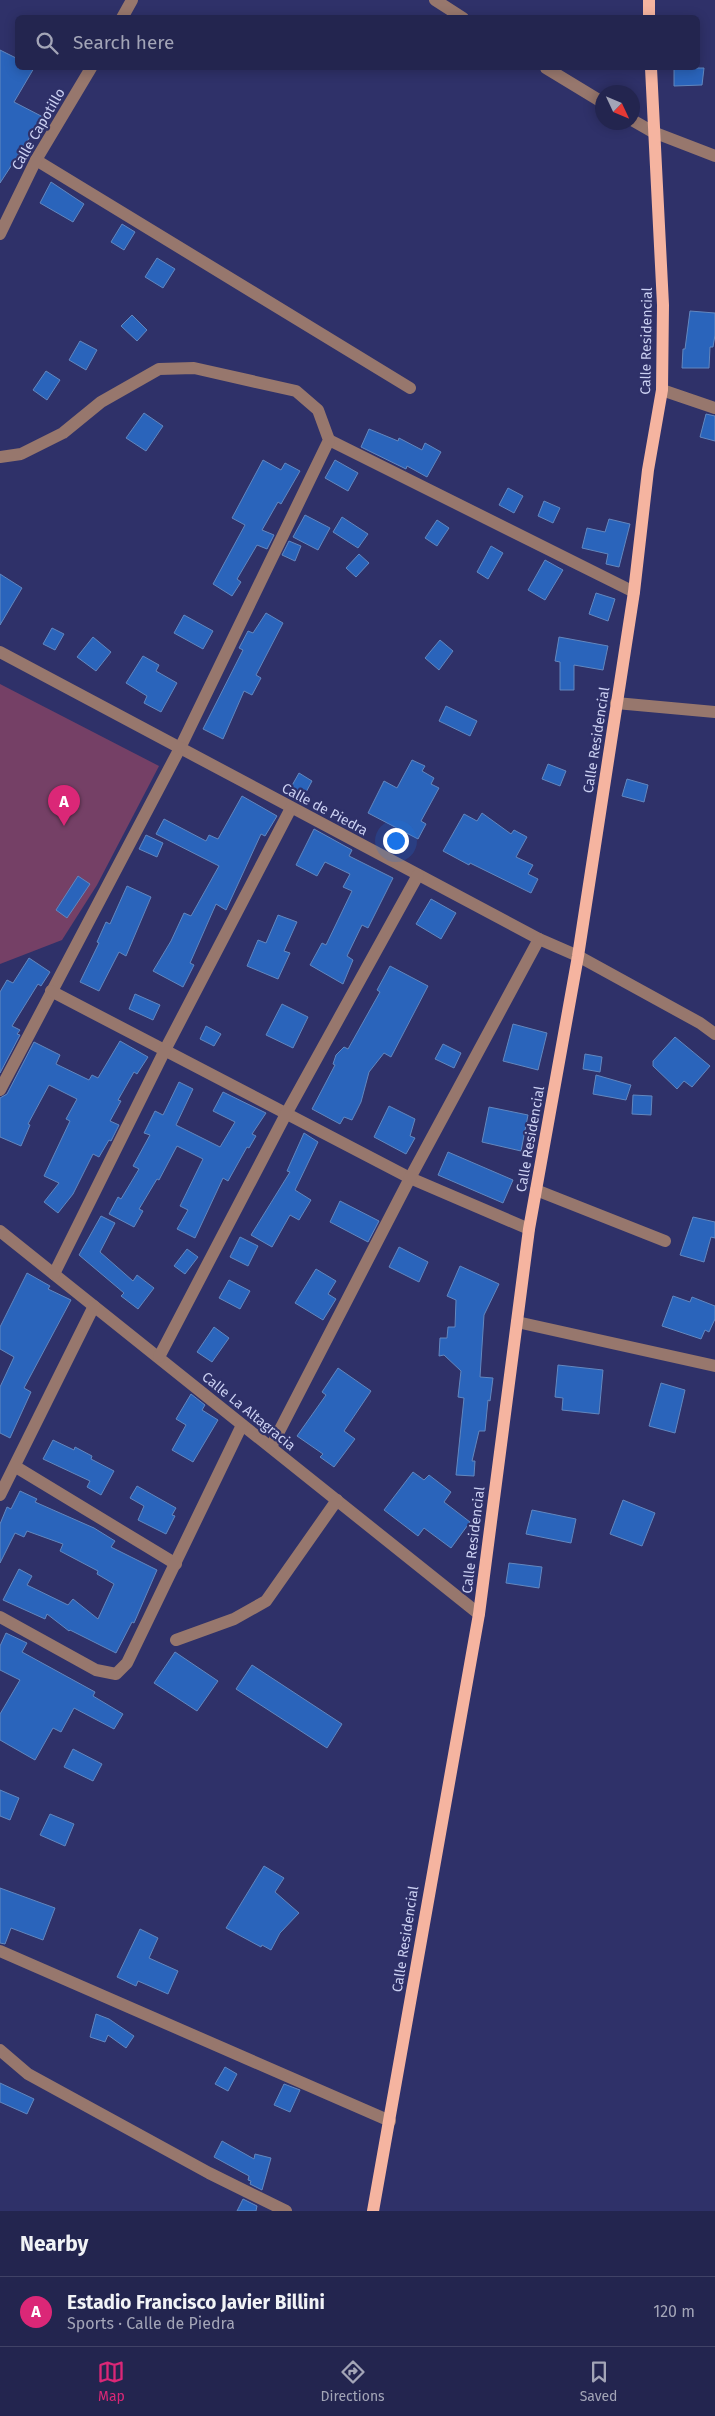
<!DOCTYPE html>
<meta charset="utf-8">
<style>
body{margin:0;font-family:"Fira Sans",sans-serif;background:#2b2d56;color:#f1f3f6}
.compass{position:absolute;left:595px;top:85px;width:45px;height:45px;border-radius:50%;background:#23254f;box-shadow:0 2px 12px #0003;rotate:134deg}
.you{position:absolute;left:395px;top:840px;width:18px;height:18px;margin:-12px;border:4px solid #fff;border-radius:50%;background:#1a73e8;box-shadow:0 0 0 8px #1a73e833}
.badge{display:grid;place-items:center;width:32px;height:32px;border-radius:50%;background:#db2777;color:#fff;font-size:16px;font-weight:700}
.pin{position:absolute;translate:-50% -41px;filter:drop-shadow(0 1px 2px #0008)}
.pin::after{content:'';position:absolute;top:26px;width:18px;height:15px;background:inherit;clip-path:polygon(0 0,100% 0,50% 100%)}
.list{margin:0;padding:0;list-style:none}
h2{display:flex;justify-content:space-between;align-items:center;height:65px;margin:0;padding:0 20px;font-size:21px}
h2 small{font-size:16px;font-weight:400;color:#a3a5b7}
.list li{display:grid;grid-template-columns:32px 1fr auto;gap:15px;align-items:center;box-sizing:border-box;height:70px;padding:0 20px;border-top:1px solid #404266}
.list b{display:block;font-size:19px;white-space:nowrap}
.list p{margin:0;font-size:16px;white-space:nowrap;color:#a3a5b7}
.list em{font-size:16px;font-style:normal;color:#a3a5b7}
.icon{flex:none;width:28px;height:28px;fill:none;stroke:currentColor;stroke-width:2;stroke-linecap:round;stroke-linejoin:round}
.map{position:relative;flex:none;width:715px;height:2211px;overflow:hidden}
.search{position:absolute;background:#23254f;box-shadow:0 2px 12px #0003;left:15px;right:15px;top:15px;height:55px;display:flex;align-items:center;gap:12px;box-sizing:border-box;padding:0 18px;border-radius:8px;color:#a3a5b7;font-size:19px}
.sheet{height:135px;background:#23254f}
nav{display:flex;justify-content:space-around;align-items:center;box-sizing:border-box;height:70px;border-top:1px solid #404266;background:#23254f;font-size:14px;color:#a3a5b7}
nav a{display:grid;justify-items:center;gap:2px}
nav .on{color:#db2777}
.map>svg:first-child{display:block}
.green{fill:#754066}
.building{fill:#2a64bb;stroke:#6287bf}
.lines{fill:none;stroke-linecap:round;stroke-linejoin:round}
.minor{stroke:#97776d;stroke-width:12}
.major{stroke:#f5b4a0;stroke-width:12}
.labels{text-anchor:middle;stroke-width:4.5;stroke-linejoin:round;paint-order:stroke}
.street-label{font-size:14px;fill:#cbd0f2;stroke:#2f3169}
</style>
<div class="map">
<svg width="715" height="2211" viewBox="0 0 715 2211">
<rect width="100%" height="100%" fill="#2f3169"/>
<polygon class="green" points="0,684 159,766 97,885 62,940 0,964"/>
<g class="building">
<polygon points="0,50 18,59 18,68 34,68 14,102 43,117 0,183"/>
<polygon points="674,68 704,68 702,85 674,86"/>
<polygon points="51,182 84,204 73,222 40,203"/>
<polygon points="122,224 135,232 124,250 111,242"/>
<polygon points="157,258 175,269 163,288 145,277"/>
<polygon points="690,311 715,313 715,335 713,347 710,347 709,368 682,368 683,349 685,349"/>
<polygon points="132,315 147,330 137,341 121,326"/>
<polygon points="80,341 97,350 86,370 69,360"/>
<polygon points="46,371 60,380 47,400 33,390"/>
<polygon points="144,413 163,426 146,451 126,438"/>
<polygon points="706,414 715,416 715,441 700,437"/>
<polygon points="369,429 398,441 399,438 422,450 425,443 441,452 427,477 407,466 406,469 361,447"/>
<polygon points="263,460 281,470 285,463 300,471 281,504 278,502 262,530 274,535 267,549 257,545 237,579 241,582 232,596 213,584 245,525 232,518"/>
<polygon points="335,460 358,473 348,491 325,478"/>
<polygon points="508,488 523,496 514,513 499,505"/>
<polygon points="544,501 560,508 553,523 538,516"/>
<polygon points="305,515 330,528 318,550 293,537"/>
<polygon points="342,517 368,534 358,548 333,532"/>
<polygon points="609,519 630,524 619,567 606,564 608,554 582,548 587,528 605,532"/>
<polygon points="437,520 449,528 437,546 425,538"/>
<polygon points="289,541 301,546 295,561 282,555"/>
<polygon points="491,546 503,553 488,579 477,572"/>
<polygon points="359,554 369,563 356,577 346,568"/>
<polygon points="545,560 563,570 545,600 528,590"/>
<polygon points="0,574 22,588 0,625"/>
<polygon points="596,593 615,599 608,621 589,614"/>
<polygon points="266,613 283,623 256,675 261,678 252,695 244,691 223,739 203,729 243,650 239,648 248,631 253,633"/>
<polygon points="184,615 213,631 203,649 174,633"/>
<polygon points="52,628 64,634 55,650 43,644"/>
<polygon points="93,637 111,652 96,671 77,657"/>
<polygon points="559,637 608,646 603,670 574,665 574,690 560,690 560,662 555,661"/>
<polygon points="440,640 453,651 439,670 425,658"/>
<polygon points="143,656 159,665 156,671 177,683 161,712 144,703 147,696 126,683"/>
<polygon points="446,706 477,721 470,736 439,721"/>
<polygon points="412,760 425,766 422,771 434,778 431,784 439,788 421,821 426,824 418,839 368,813 384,781 397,788"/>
<polygon points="548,764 566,771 560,786 542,779"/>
<polygon points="299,773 312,781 304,796 290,789"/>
<polygon points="627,779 648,785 644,802 622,796"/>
<polygon points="242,796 277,816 265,836 261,834 226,910 216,904 190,963 194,965 183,987 153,971 171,941 184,913 191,916 219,866 156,834 164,819 206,841 209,835 218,839"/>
<polygon points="482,813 511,834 514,830 527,837 516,857 533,865 528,874 538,879 531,893 470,863 469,865 443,851 464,814 477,821"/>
<polygon points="314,829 352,850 349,856 393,878 368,928 362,925 347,956 353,960 343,984 310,965 322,943 326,945 352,891 343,887 350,874 325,862 317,876 296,865"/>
<polygon points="146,835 163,843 157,857 139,849"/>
<polygon points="78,876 90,884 67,918 56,910"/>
<polygon points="127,886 151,897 126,956 119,952 99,991 80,982 99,943 97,942 106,922 110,924"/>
<polygon points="431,899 456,913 441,939 416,924"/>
<polygon points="278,915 297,922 284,951 290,953 278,979 247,966 258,940 266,943"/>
<polygon points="29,958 50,972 41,986 38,984 12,1026 20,1030 17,1034 20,1035 0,1073 0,992 7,980 13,983"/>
<polygon points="390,966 428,986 391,1057 384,1053 369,1072 361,1102 352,1120 344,1117 340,1124 312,1109 335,1065 333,1064 336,1055 344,1047 348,1049 380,992 377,990"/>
<polygon points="135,994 160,1005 153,1020 129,1009"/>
<polygon points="282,1004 308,1017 293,1048 266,1035"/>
<polygon points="513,1024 547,1033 538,1070 503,1061"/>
<polygon points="206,1026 221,1034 214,1046 200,1039"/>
<polygon points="675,1037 710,1066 692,1087 684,1081 677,1089 653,1066 653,1061"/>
<polygon points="120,1041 148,1057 137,1074 134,1072 118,1100 121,1101 110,1121 119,1125 111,1141 109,1140 99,1157 93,1154 73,1194 58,1213 44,1202 59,1183 44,1176 70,1121 66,1119 77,1099 49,1085 28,1124 30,1125 21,1146 0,1137 0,1098 7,1094 34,1042 60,1055 56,1064 89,1080 92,1075 98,1078"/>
<polygon points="443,1044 461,1053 454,1068 435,1059"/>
<polygon points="585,1054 602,1057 600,1072 583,1069"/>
<polygon points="596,1075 631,1085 626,1100 593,1094"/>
<polygon points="179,1082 193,1089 176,1125 220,1147 235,1122 213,1111 223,1092 266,1113 252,1134 256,1136 249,1148 247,1147 228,1181 223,1178 195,1238 177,1229 188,1210 180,1206 203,1159 177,1146 159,1180 157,1179 139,1209 143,1211 134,1227 109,1214 118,1197 121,1199 139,1169 133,1166 150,1135 144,1133 155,1111 163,1115"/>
<polygon points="633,1095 652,1096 651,1115 632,1114"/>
<polygon points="389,1106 415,1119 410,1136 415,1138 406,1154 374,1137"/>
<polygon points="489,1107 528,1115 521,1151 482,1142"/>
<polygon points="304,1133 318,1142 295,1190 311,1200 299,1220 290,1215 272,1247 251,1235 290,1172 287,1171"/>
<polygon points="448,1152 513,1180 503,1203 438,1175"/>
<polygon points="340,1201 379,1221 368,1242 330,1222"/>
<polygon points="101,1216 115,1223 100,1252 133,1281 137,1275 154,1288 138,1309 121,1296 124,1293 79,1255"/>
<polygon points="693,1217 715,1222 715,1238 711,1237 704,1262 680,1255"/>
<polygon points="240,1237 258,1246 248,1266 230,1257"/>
<polygon points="399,1247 428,1262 419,1282 389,1267"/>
<polygon points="187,1249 198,1257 185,1274 174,1266"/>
<polygon points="460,1266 499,1284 484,1315 480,1377 493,1378 490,1401 488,1400 485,1431 479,1431 472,1461 475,1461 474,1476 456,1475 464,1398 458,1397 461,1371 444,1355 439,1356 440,1338 447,1338 448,1327 455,1327 456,1300 447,1296"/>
<polygon points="316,1269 336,1281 328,1294 336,1299 323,1320 295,1303"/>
<polygon points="27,1273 50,1286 48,1289 71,1300 24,1388 31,1392 10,1438 0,1433 0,1387 14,1357 0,1349 0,1327"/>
<polygon points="229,1280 250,1291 240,1309 219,1298"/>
<polygon points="673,1296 690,1302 692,1297 715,1306 715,1319 709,1332 705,1330 701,1339 662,1326"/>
<polygon points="214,1327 229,1338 212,1362 197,1352"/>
<polygon points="558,1365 603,1370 599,1414 562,1410 563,1398 555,1397"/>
<polygon points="338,1368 371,1391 344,1431 355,1439 334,1467 320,1457 323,1454 297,1436 326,1395 322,1392"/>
<polygon points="661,1383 685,1390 675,1433 649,1426"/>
<polygon points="191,1394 205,1405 202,1410 218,1420 193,1462 172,1450 186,1425 176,1419"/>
<polygon points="53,1440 74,1450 75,1447 92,1456 91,1459 114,1471 101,1495 87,1487 90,1481 43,1459"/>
<polygon points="413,1472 424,1480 429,1475 451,1492 444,1502 470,1522 451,1548 424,1528 418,1536 384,1510"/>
<polygon points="137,1486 176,1508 172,1515 175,1516 166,1534 138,1520 144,1506 130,1498"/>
<polygon points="20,1491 37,1499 35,1502 94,1528 115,1541 111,1547 157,1570 134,1623 132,1622 116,1653 70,1630 69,1631 47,1614 45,1619 3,1600 19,1569 32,1576 27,1585 68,1605 73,1599 98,1619 114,1584 97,1574 98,1571 60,1551 63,1544 27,1531 24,1537 15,1533 0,1563 0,1524 7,1507 11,1509"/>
<polygon points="623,1500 655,1513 642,1546 610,1534"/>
<polygon points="532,1510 576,1519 571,1543 526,1534"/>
<polygon points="509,1563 542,1567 539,1588 506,1583"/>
<polygon points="6,1633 27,1643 22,1652 95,1692 93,1696 123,1714 114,1729 74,1708 61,1732 53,1728 35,1760 0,1740 0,1714 20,1680 0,1670 0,1646"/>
<polygon points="175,1652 218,1681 197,1711 154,1683"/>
<polygon points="252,1665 342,1724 327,1748 236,1689"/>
<polygon points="73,1749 102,1764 93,1781 64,1767"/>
<polygon points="0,1790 19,1798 10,1820 0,1816"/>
<polygon points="50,1814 74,1824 65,1846 40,1835"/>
<polygon points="264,1866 284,1878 275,1892 299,1913 280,1933 271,1950 262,1945 261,1947 226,1928"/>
<polygon points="0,1888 55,1908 43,1940 11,1928 5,1944 0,1943"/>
<polygon points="140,1929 158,1938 149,1958 178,1971 168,1994 138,1981 136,1986 117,1977"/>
<polygon points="96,2014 109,2019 134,2036 126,2048 108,2035 105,2042 90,2037"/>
<polygon points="225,2067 237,2074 228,2091 215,2084"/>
<polygon points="0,2083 34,2099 27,2114 0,2102"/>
<polygon points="284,2084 300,2090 290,2112 274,2105"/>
<polygon points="222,2141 254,2159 255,2154 271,2158 262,2190 250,2184 251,2181 248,2180 249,2176 214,2157"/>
<polygon points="243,2199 257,2206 256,2211 237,2211"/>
</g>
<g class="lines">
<g class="minor">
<polyline points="435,0 463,18"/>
<polyline points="122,18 132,0"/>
<polyline points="546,68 602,102"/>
<polyline points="632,120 653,132 715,156"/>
<polyline points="36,160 410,388"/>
<polyline points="0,234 36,160 91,68"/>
<polyline points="662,390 715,408"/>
<polyline points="329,440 634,592"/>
<polyline points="0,457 21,454 63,433 101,402 159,369 194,368 296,391 318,410 329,440 180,748 0,1090"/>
<polyline points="0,652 539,939 578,956 700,1023 715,1034"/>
<polyline points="616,703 715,712"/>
<polyline points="51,991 410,1178 529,1229"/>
<polyline points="536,1190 665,1241"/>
<polyline points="0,1231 479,1614"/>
<polyline points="54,1274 165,1050 291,808"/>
<polyline points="517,1322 715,1366"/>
<polyline points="159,1357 286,1114 418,875"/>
<polyline points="271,1447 410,1178 539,939"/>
<polyline points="16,1467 176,1564"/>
<polyline points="0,1495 94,1306"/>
<polyline points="0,1617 96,1670 116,1674 127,1663 242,1425"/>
<polyline points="176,1640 234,1619 266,1601 337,1500"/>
<polyline points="0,1951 390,2121"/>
<polyline points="0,2050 28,2074 209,2173 286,2211"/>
</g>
<g class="major">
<polyline points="649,0 649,18"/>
<polyline points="373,2211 479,1614 529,1229 578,956 634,592 648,470 662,390 663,305 651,68"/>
</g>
</g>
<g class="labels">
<g class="street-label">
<text transform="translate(38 129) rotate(-60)" y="5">Calle Capotillo</text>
<text transform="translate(646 341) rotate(-89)" y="5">Calle Residencial</text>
<text transform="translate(596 740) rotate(-81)" y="5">Calle Residencial</text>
<text transform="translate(325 809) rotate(28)" y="5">Calle de Piedra</text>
<text transform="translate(530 1139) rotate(-80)" y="5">Calle Residencial</text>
<text transform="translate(249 1411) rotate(39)" y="5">Calle La Altagracia</text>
<text transform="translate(473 1540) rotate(-83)" y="5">Calle Residencial</text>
<text transform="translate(405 1939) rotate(-81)" y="5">Calle Residencial</text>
</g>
</g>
</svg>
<svg class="compass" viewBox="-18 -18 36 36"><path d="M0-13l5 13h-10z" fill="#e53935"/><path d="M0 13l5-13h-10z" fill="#a3a5b7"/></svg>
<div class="you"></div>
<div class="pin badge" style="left:64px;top:826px">A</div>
<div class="search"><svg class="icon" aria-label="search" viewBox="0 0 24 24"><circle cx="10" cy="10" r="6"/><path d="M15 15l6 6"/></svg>Search here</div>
</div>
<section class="sheet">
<h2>Nearby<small></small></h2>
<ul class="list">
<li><span class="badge">A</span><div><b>Estadio Francisco Javier Billini</b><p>Sports · Calle de Piedra</p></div><em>120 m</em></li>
</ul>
</section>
<nav>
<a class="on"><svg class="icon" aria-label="map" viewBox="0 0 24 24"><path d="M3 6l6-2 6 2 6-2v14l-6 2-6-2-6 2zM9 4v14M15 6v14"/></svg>Map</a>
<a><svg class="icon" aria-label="directions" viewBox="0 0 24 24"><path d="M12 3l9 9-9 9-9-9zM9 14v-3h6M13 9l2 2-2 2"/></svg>Directions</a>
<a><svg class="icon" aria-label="saved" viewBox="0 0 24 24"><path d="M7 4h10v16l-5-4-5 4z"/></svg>Saved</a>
</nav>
